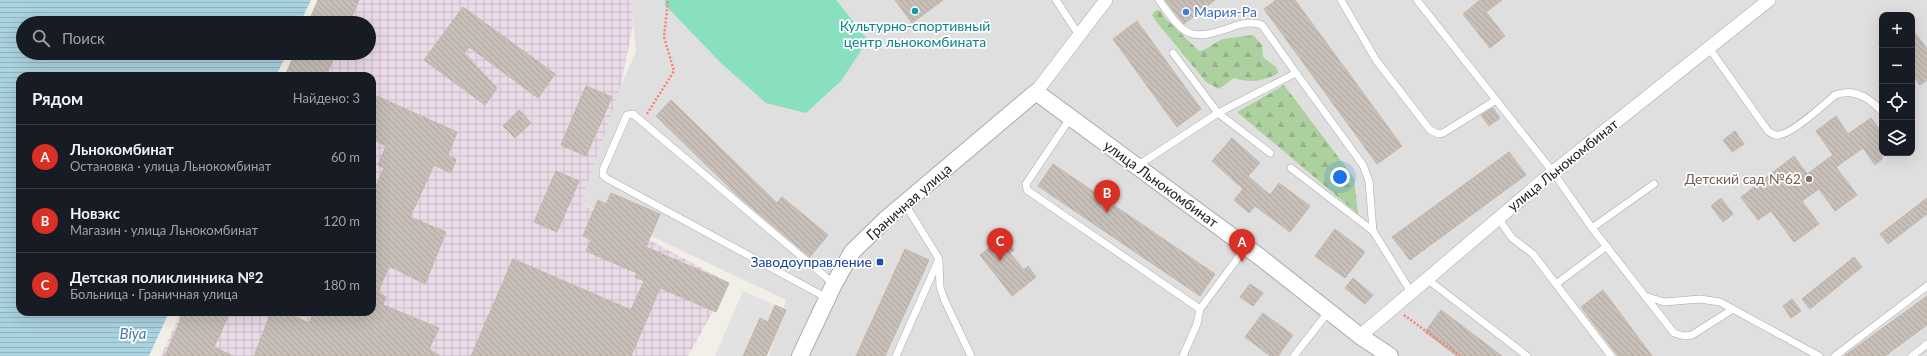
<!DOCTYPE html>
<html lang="ru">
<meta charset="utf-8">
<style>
body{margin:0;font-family:Lato,sans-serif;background:#20242c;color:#f1f3f6}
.controls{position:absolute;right:12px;top:12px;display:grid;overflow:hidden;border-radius:8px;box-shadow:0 4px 16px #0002}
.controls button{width:36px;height:36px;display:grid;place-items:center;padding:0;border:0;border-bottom:1px solid #363941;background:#171b24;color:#f1f3f6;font:20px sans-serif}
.you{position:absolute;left:1340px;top:177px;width:14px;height:14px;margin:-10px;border:3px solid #fff;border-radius:50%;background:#1a73e8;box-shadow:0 0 0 6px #1a73e833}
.badge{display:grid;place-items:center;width:26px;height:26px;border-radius:50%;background:#d93025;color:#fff;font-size:13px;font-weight:700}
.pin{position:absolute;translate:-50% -33px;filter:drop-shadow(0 1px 2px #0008)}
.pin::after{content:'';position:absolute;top:21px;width:14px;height:12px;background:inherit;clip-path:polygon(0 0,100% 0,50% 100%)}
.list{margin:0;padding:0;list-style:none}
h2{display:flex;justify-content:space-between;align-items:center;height:52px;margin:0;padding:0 16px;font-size:17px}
h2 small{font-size:13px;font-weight:400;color:#9ea1a6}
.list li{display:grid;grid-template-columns:26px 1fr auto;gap:12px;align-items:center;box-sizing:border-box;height:64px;padding:0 16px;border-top:1px solid #363941}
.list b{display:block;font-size:15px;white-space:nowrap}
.list p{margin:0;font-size:13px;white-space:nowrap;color:#9ea1a6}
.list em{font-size:13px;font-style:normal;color:#9ea1a6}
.icon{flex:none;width:22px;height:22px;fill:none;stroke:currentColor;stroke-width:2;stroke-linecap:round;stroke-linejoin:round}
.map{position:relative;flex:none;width:1927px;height:356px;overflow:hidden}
.search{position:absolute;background:#171b24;box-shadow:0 4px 16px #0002;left:16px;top:16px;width:360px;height:44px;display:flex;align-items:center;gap:10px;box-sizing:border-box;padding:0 14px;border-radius:22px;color:#9ea1a6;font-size:15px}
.panel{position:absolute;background:#171b24;box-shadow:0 4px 16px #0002;left:16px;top:72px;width:360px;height:244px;border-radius:12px}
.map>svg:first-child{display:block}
.residential{fill:#e0dfdf;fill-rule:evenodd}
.industrial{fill:url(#industrial-grid)}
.forest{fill:url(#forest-firs)}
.pitch{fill:#88e0be}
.parking{fill:#e2e2e2}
.water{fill:url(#water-rules)}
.building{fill:url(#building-back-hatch);stroke:#c4b6ab}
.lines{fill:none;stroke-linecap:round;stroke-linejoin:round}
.service-casing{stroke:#a9a9a9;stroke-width:8}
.minor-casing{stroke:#a9a9a9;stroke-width:14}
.tertiary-casing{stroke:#a9a9a9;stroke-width:18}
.path{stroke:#fa8072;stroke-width:2.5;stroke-dasharray:2 2;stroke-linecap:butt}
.service{stroke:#fff;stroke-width:7}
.minor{stroke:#fff;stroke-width:13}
.tertiary{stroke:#fff;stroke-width:16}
.culture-dot{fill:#0f9aa8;stroke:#fff;stroke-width:1.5}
.shop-dot{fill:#3f7fe0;stroke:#fff;stroke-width:1.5}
.education-dot{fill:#8d6e63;stroke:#fff;stroke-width:1.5}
.transit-dot{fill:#1a4fb4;stroke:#fff;stroke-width:1.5}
.labels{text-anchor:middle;stroke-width:3.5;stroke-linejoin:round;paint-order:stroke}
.shop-label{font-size:14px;fill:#366cbe;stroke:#fff;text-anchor:start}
.culture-label{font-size:14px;fill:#0d838f;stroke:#fff}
.street-label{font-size:14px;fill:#222;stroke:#fff}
.education-label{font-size:14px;fill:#785e54;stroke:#fff;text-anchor:end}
.transit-label{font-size:14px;fill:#164399;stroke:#fff;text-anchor:end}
.water-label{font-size:15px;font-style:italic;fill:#4a7aab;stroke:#fff}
</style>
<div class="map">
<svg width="1927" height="356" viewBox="0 0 1927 356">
<defs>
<pattern id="industrial-grid" width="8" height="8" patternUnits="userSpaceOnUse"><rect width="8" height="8" fill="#ebdbe8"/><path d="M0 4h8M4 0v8" fill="none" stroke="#c9bcc7"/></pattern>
<pattern id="forest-firs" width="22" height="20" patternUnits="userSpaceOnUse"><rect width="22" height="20" fill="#add19e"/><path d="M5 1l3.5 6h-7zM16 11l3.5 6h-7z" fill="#95b388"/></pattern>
<pattern id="water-rules" width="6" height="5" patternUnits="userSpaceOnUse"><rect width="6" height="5" fill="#aad3df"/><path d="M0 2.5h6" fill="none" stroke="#92b5bf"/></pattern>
<pattern id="building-back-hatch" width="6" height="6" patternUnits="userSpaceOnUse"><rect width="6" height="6" fill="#c7bfb8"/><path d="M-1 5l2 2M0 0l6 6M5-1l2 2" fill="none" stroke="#aba49e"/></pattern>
</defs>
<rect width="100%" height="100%" fill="#f2efe9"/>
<path class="residential" d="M631,0H1927V356H769L786,300L571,198L636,52ZM1882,15H1912V153H1882Z"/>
<polygon class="industrial" points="323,0 631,0 633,25 621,85 581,203 729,283 688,356 161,356 181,312 372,312 372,76 289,76 299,53 369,53 369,23 313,23"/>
<g class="forest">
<path d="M1160,10L1164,17L1199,51L1204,50L1222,39L1253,35L1262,45L1263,57L1276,67L1278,73C1264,82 1248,83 1234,78L1219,89L1206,82L1155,20L1152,15L1155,11Z"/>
<polygon points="1284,85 1354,178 1358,214 1237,112"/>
</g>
<polygon class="pitch" points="665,0 836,0 868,40 841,81 806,113 766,103 722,64 665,5"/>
<polygon class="parking" points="743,291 787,310 767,356 715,356"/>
<polygon class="water" points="0,0 311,0 300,23 23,23 23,53 287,53 276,76 20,76 20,312 169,312 149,356 0,356"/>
<g class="building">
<polygon points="318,0 359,0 349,23 308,23"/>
<polygon points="895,0 943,0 912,23"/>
<polygon points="1165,0 1215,0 1184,24"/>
<polygon points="1276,0 1295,0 1402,146 1377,164 1264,9"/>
<polygon points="1480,0 1502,0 1486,12 1505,36 1490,48 1463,14"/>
<polygon points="463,7 555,74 538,98 469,47 464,53 497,88 485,105 424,60"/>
<polygon points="1137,21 1201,109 1177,127 1113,39"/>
<polygon points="1912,29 1927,49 1927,80 1920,85 1912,74"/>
<polygon points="295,53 336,53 326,76 285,76"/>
<polygon points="586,86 612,97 586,156 561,145"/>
<polygon points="372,94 457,132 448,156 456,159 451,173 434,165 410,217 446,232 425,284 389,266 378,292 386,297 383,305 439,328 429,349 440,356 254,356 271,312 284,312 309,323 314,312 372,312 372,195 384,168 378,165 386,146 372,139"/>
<polygon points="671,100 777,203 782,197 828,235 810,257 736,194 656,116"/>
<polygon points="1493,108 1500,118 1489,126 1481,115"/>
<polygon points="519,110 531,123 515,138 503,126"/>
<polygon points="1836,116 1848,134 1871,118 1882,133 1882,159 1875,165 1863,148 1836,167 1857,195 1835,211 1819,189 1802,201 1819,224 1794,242 1771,211 1758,220 1741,197 1794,156 1807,174 1833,155 1816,131"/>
<polygon points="1735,131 1744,144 1732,152 1723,140"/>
<polygon points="1232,138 1260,163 1248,176 1270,195 1279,183 1310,206 1290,232 1255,206 1249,213 1234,200 1243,189 1212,161"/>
<polygon points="1509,152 1526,175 1410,260 1392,237"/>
<polygon points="1053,164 1215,274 1200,296 1038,186"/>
<polygon points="556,171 579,181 557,232 534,222"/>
<polygon points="611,193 660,214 646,247 729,283 716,312 660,288 631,356 471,356 513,259 631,310 644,281 635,277 637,273 586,251 591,240 583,236 598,200 606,204"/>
<polygon points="1721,198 1733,214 1723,222 1711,206"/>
<polygon points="1927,198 1927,214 1888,244 1880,234"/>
<polygon points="1335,229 1365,252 1345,278 1315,256"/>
<polygon points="1003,237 1014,250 1010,253 1024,270 1028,266 1036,277 1012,296 980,255"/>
<polygon points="905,249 929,260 885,356 856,356"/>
<polygon points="1854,257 1862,267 1810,309 1802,299"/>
<polygon points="1353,278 1373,295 1365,304 1345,288"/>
<polygon points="1250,284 1263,293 1253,306 1240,297"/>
<polygon points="1603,290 1652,356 1618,356 1581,307"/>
<polygon points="1927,296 1927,325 1885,356 1844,356"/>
<polygon points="1792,299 1801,311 1791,318 1783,306"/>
<polygon points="775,305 786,310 766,356 743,356 760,318 768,322"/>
<polygon points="1441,310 1502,356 1457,356 1425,332"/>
<polygon points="184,312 230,312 214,347 233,356 165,356"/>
<polygon points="1263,313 1293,335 1278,356 1270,356 1245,337"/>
</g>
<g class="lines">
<defs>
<g id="service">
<polyline points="1056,0 1079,35"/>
<path d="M1159,0C1186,38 1190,42 1235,26C1244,23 1253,21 1262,25L1296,73"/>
<polyline points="1341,0 1376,60 1430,130 1438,134 1443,133 1496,100"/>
<polyline points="1417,0 1553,172 1592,228 1645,296 1664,302 1700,299 1720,302 1819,356"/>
<path d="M1709,48L1768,131C1772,134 1775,136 1779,135C1791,134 1825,104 1835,95C1854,88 1870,98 1882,112"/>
<polyline points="1173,53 1218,113 1270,153"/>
<polyline points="1071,117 1026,184 1027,190 1200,309"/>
<polyline points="1137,166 1218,113 1296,73 1363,165 1369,181 1373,231 1411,292"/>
<polyline points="1291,168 1373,231"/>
<polyline points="1498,218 1512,238 1533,254 1611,356"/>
<polyline points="1592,228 1654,184"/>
<polyline points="939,261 940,287 944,299 971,356"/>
<polyline points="1427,279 1527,356"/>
<polyline points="1556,284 1607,246"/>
<polyline points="1645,296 1674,333 1684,336 1692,335 1733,309"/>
<polyline points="827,298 606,178 603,175 603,170 627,115 633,114 834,284"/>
<polyline points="896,356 939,259 905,204"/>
<polyline points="1183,356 1197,324 1200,309 1246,247"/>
<polyline points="1294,356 1329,311"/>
<polyline points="1835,356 1927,286"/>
<polyline points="1912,356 1927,344"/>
</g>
<g id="minor">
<polyline points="1036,92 1106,0"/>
<polyline points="1360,336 1553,172 1769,0"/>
</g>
<polyline id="tertiary" points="800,356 834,284 852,252 887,218 1036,92 1260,257 1360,336 1390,356"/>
</defs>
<use href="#service" class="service-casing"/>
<use href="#minor" class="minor-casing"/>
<use href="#tertiary" class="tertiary-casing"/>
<g class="path">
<polyline points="647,114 674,71 664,37 668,0"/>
<polyline points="1404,315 1460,356"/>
</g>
<use href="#service" class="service"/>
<use href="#minor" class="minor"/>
<use href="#tertiary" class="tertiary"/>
</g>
<circle class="culture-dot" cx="915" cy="11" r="4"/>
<circle class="shop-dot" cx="1186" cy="12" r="4"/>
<circle class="education-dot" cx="1809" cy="179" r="4"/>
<rect class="transit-dot" x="876" y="258" width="8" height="8" rx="2"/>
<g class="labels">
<g class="shop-label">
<text x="1194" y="17">Мария-Ра</text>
</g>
<g class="culture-label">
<text x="915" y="31">Культурно-спортивный<tspan x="915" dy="16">центр льнокомбината</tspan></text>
</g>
<g class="street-label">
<text transform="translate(1563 165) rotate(-39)" y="5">улица Льнокомбинат</text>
<text transform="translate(1161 184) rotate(36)" y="5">улица Льнокомбинат</text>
<text transform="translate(909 202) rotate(-41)" y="5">Граничная улица</text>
</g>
<g class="education-label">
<text x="1801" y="184">Детский сад №62</text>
</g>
<g class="transit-label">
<text x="872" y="267">Заводоуправление</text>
</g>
<g class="water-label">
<text x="133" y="339">Biya</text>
</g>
</g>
</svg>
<div class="controls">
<button>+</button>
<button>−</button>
<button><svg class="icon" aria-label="locate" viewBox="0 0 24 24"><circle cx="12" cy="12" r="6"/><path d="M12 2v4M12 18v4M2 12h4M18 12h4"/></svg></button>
<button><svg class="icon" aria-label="layers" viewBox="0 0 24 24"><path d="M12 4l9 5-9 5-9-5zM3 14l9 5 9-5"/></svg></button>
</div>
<div class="you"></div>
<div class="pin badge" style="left:1242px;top:262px">A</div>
<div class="pin badge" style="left:1107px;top:213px">B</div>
<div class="pin badge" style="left:1000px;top:261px">C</div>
<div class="search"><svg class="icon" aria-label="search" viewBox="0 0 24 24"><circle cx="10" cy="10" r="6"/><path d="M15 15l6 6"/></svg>Поиск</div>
<section class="panel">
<h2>Рядом<small>Найдено: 3</small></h2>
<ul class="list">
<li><span class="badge">A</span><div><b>Льнокомбинат</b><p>Остановка · улица Льнокомбинат</p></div><em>60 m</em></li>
<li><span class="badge">B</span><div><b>Новэкс</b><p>Магазин · улица Льнокомбинат</p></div><em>120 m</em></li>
<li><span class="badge">C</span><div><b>Детская поликлинника №2</b><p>Больница · Граничная улица</p></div><em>180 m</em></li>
</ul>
</section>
</div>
